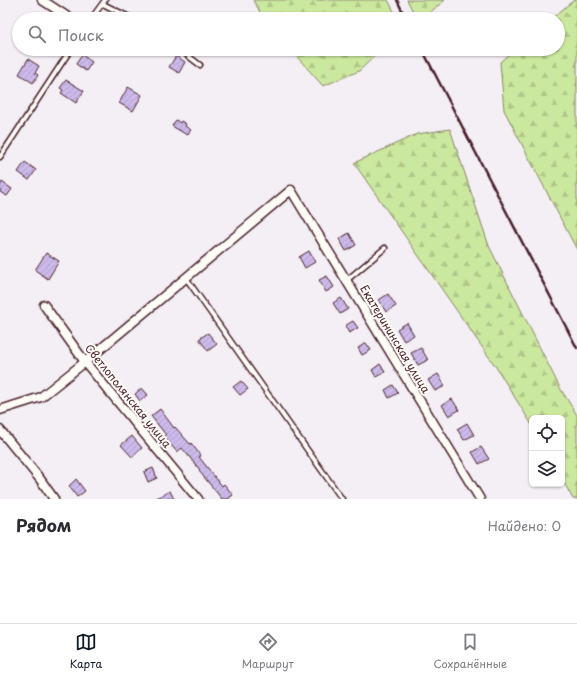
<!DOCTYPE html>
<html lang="ru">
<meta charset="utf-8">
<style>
body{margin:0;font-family:"Playpen Sans",sans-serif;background:#f2f2f3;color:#2b2b33}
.controls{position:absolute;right:12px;bottom:12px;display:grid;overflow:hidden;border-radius:6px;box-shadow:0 1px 3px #0004}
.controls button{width:36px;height:36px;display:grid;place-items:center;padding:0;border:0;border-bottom:1px solid #e1e1e2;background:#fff;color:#2b2b33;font:20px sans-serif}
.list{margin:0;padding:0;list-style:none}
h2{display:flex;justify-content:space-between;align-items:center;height:52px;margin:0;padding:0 16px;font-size:17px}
h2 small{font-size:13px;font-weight:400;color:#7c7c81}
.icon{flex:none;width:22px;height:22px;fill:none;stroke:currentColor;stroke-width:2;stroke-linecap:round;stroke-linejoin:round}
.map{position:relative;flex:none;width:577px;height:499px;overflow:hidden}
.search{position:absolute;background:#fff;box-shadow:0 1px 3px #0004;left:12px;right:12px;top:12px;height:44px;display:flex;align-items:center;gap:10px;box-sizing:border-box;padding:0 14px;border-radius:22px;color:#7c7c81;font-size:15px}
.sheet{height:124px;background:#fff}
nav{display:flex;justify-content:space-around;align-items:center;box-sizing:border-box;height:56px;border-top:1px solid #e1e1e2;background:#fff;font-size:11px;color:#7c7c81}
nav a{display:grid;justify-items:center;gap:2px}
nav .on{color:#111827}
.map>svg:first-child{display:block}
.forest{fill:url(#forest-firs);stroke:#8a8465}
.building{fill:url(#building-hatch);stroke:#4a1f2b}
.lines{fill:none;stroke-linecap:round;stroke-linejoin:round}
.service-casing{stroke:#4a1f2b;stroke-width:7}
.minor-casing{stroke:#4a1f2b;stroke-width:11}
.service{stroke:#fdfcf7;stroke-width:4}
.minor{stroke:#fdfcf7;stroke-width:8}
.rail{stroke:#4a1f2b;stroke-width:2.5}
.labels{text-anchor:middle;stroke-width:4;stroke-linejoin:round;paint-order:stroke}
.street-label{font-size:11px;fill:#4a1f2b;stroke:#fdfcf7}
</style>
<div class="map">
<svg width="577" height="499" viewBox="0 0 577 499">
<defs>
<pattern id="forest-firs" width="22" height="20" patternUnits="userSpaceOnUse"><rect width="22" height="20" fill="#cbe89f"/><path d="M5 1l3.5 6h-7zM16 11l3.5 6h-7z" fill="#b0c789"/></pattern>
<pattern id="building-hatch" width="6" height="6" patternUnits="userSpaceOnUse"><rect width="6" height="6" fill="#cbbaea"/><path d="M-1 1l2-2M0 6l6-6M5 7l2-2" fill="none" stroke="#b09fc9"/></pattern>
</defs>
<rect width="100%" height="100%" fill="#f3eff4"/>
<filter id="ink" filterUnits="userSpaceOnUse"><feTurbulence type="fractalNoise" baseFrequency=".025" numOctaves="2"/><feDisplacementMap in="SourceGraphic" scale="8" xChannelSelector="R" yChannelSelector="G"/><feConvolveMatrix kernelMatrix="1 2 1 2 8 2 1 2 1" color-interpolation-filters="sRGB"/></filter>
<g filter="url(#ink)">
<g class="forest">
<polygon points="253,0 388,0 398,19 264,19"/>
<polygon points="407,0 445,0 422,19 417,19"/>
<polygon points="574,0 577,0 577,250 504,110 500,62 515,49 558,49 558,19 551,19"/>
<polygon points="290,49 382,49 359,71 323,86"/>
<polygon points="450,129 489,246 560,388 577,415 577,499 573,499 562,479 562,418 532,418 532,425 496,367 354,163 417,134"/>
</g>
<g class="building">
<polygon points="82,55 92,62 86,71 76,64"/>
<polygon points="176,56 185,62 179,73 169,67"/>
<polygon points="28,59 39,66 35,73 38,75 33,83 19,74"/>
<polygon points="66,80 84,91 76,103 61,93 63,90 60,88"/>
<polygon points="128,87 142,95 133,111 119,103"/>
<polygon points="176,120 180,123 181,121 186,124 185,126 191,130 187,135 172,126"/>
<polygon points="25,162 36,170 29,180 18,172"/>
<polygon points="2,182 12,189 7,196 0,192 0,186"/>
<polygon points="349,233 356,245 346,251 339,239"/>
<polygon points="309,251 315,262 305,268 299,257"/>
<polygon points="46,253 59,261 48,279 35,270"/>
<polygon points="327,276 334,287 326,292 319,280"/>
<polygon points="388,294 396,306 386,312 379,300"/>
<polygon points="341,298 348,309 340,314 333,303"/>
<polygon points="353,321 358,328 349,333 345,326"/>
<polygon points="407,323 414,335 404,341 397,329"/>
<polygon points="208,333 217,344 208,351 199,339"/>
<polygon points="366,343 371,350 362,355 358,348"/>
<polygon points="421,348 428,360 418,365 411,353"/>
<polygon points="380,364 385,372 376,377 372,370"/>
<polygon points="438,374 445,386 435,391 428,380"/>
<polygon points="241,381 248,389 240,395 233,387"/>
<polygon points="393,385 398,393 389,398 385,390"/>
<polygon points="142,388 148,395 140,401 135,394"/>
<polygon points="452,399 459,410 449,416 442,405"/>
<polygon points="160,409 174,428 175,427 190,444 191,443 201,456 199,457 222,486 224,484 233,495 228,499 222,499 199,471 200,470 182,448 177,452 164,437 166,435 151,416"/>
<polygon points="467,423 474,435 464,440 457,429"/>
<polygon points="132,436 142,448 132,457 121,445"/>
<polygon points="481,447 489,459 479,464 472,452"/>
<polygon points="153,468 157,478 148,482 144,472"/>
<polygon points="76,479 85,491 77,497 69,486"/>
<polygon points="170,491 174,499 154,499"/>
</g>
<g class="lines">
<defs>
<g id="service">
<polyline points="103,4 133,19"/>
<polyline points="91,19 105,0"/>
<polyline points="179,49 200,65"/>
<polyline points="0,157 71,49"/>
<polyline points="186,278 342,499"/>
<polyline points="347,280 385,248"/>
</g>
<g id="minor">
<polyline points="42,0 71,19"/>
<polyline points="44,305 85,362 198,499"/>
<polyline points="0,410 41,397 85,362 291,190 480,499"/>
<polyline points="0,430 40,479 54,499"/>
</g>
</defs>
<use href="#service" class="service-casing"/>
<use href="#minor" class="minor-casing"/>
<use href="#service" class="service"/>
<use href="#minor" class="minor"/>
<g class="rail">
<polyline points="397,0 406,19"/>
<polyline points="422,49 577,348"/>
</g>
</g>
</g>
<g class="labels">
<g class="street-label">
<text transform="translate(395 339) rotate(59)" y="4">Екатерининская улица</text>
<text transform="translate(128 396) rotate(51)" y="4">Светлополянская улица</text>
</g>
</g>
</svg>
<div class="controls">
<button><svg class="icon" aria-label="locate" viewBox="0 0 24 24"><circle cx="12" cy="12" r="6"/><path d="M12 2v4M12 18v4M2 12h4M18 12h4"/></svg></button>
<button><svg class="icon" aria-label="layers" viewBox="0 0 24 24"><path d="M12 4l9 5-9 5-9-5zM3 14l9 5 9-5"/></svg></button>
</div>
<div class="search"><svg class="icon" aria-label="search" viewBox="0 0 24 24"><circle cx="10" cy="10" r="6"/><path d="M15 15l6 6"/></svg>Поиск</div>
</div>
<section class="sheet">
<h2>Рядом<small>Найдено: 0</small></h2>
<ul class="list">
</ul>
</section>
<nav>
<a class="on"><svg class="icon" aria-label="map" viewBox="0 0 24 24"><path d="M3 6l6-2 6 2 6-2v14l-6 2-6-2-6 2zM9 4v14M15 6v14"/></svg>Карта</a>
<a><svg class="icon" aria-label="directions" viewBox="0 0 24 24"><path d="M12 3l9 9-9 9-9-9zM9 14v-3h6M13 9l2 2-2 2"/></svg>Маршрут</a>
<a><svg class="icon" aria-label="saved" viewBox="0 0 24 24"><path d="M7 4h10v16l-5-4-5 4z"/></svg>Сохранённые</a>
</nav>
